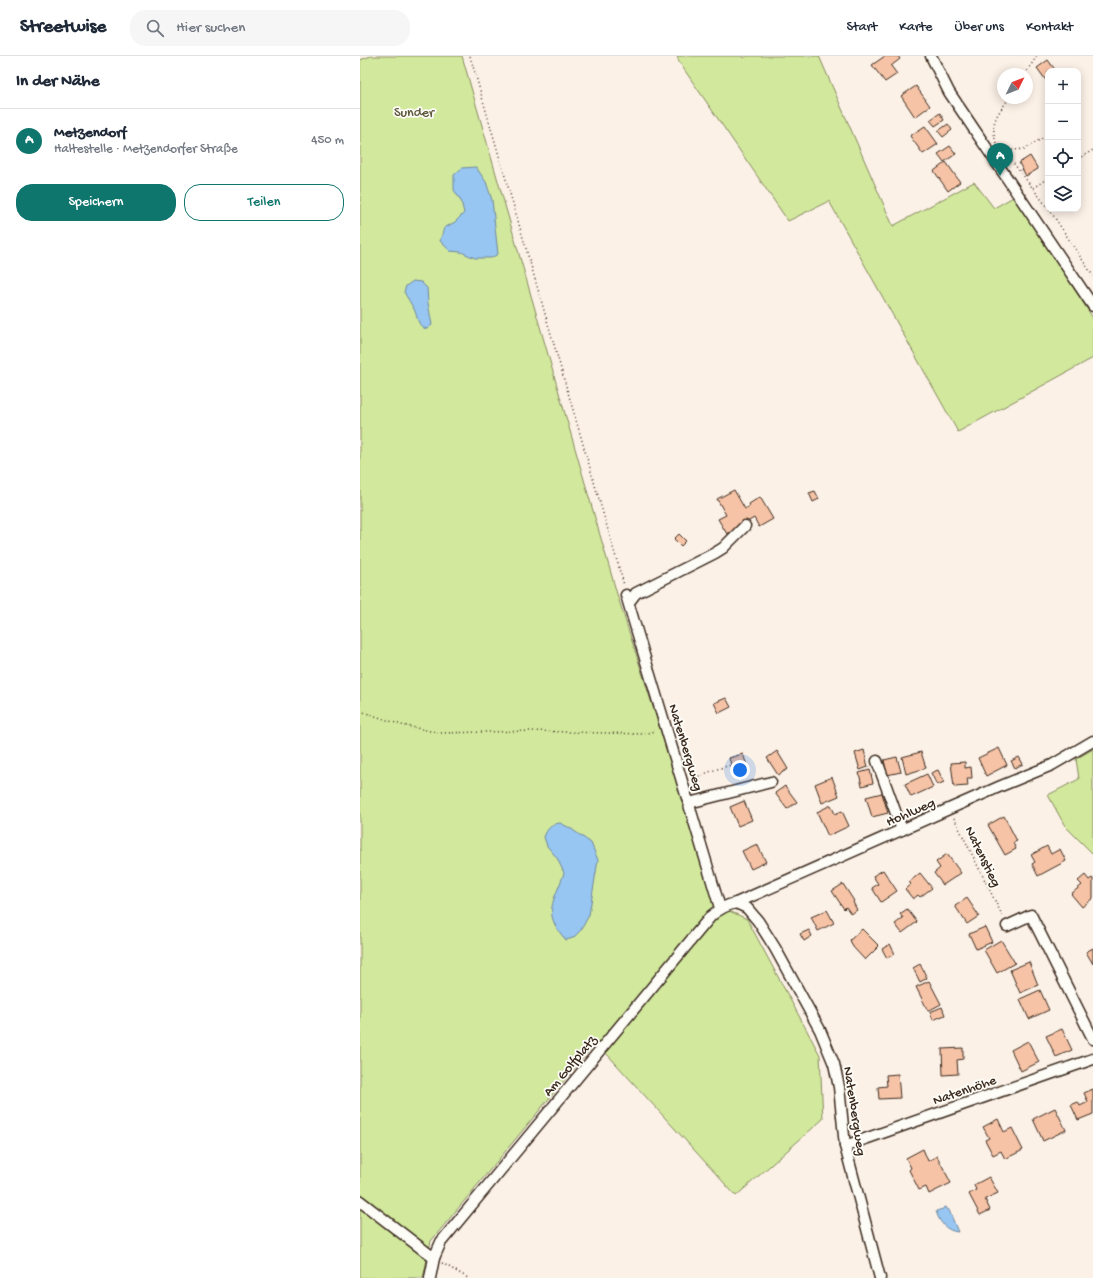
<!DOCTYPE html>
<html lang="de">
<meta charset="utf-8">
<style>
body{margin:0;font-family:"Gochi Hand",sans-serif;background:#f6f6f7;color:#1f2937}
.controls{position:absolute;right:12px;top:12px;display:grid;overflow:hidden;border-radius:8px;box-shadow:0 2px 10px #0003}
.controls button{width:36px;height:36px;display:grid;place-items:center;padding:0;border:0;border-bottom:1px solid #e0e1e3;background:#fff;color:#1f2937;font:20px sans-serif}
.compass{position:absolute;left:637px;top:12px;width:36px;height:36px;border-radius:50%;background:#fff;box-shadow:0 2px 10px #0003;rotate:47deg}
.you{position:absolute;left:380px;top:714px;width:14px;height:14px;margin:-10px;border:3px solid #fff;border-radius:50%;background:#1a73e8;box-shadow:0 0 0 6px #1a73e833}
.badge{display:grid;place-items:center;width:26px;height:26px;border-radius:50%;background:#0f766e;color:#fff;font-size:13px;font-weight:700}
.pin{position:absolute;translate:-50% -33px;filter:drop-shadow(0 1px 2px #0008)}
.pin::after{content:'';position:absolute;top:21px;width:14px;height:12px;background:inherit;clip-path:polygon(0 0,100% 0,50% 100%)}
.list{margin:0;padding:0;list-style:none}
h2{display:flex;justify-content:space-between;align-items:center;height:52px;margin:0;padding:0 16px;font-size:17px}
h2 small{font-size:13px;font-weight:400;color:#747a83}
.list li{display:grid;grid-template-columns:26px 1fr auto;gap:12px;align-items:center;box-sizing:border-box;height:64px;padding:0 16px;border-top:1px solid #e0e1e3}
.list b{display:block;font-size:15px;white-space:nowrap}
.list p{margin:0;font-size:13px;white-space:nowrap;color:#747a83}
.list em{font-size:13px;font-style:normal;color:#747a83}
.actions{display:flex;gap:8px;padding:12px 16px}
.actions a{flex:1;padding:9px 0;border:1px solid #0f766e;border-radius:16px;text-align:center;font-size:14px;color:#0f766e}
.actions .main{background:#0f766e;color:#fff}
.icon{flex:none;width:22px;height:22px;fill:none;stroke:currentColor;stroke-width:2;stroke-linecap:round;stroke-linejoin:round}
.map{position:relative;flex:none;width:733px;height:1222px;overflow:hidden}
header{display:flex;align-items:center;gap:24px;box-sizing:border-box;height:56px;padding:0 20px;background:#fff;border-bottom:1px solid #e0e1e3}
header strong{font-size:19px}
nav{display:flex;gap:22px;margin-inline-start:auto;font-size:14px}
.search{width:280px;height:36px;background:#f6f6f7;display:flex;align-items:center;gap:10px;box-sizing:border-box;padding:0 14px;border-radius:16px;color:#747a83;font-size:15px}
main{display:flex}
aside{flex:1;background:#fff}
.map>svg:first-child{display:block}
.green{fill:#d1e89d;stroke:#86895e}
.water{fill:#97c6f2;stroke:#72889d}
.building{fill:#f6c3a6;stroke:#3b2a1e}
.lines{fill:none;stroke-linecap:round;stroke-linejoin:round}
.minor-casing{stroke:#3b2a1e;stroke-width:13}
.path{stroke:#3b2a1e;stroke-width:1.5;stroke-dasharray:1 3;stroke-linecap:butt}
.minor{stroke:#fdfcf7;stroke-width:10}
.labels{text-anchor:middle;stroke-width:3.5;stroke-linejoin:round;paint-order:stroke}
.park-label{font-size:14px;fill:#605a3e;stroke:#fdfcf7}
.street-label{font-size:14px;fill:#3b2a1e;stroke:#fdfcf7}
</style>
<header>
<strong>Streetwise</strong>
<div class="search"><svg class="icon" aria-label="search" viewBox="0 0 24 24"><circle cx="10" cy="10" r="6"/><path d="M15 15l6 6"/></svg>Hier suchen</div>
<nav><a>Start</a><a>Karte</a><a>Über uns</a><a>Kontakt</a></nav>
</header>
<main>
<aside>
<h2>In der Nähe<small></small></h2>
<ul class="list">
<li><span class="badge">A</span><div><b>Metzendorf</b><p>Haltestelle · Metzendorfer Straße</p></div><em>450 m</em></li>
</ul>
<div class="actions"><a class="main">Speichern</a><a>Teilen</a></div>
</aside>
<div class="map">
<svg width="733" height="1222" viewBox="0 0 733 1222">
<rect width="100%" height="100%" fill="#fcf1e7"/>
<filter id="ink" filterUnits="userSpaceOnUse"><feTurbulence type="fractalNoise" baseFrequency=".025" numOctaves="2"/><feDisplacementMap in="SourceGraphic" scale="8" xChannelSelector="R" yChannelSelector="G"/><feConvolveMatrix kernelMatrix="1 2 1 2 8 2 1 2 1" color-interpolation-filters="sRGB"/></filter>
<g filter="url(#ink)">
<g class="green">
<polygon points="11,0 102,0 257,538 356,849 387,863 460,999 463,1063 376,1140 236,986 71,1185 63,1222 0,1222 0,4"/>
<polygon points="317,0 382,0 383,2 387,0 459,0 533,170 614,126 634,152 655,140 733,262 733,302 598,376 469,145 428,165 319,6"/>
<polygon points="733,693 733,798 705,770 688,739 719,723 716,703"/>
</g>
<g class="water">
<polygon points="116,111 126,126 132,144 138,198 131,202 115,202 101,196 90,195 80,185 84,172 95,166 104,157 101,145 94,134 94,119 102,112"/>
<path d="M53,225L61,226L67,232L68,247L72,269L67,273C57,271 58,261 54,253C51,247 47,242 44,236L46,230Z"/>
<path d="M200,767L210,772L231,787L238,804L229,859L221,874L213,882L206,884C181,856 194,847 204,817L197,802L187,790L184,781C187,773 191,768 200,767Z"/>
<path d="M584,1151H586L587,1153L589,1154L598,1176C586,1175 579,1166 576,1155L583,1153Z"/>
</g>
<g class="building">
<polygon points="525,0 538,0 540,3 531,10 537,18 525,26 512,9"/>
<polygon points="688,4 696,15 688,15 688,27 677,12"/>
<polygon points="556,30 570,50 555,61 541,40"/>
<polygon points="580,57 584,64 575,70 570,64"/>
<polygon points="588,68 592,74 583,81 578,75"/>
<polygon points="565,70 578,88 563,98 550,80"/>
<polygon points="590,90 596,98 584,106 578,98"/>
<polygon points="670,100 678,113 666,120 659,107"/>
<polygon points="586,106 600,126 588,135 574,115"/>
<polygon points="374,434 385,453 390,450 389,448 400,441 413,463 399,471 394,462 367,478 358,463 366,459 357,443"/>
<polygon points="455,435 459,443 453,446 449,437"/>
<polygon points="319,478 326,485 321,490 314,483"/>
<polygon points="366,642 371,651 359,657 354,647"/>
<polygon points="639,692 647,709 626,720 618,702"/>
<polygon points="504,694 508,711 500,714 495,697"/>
<polygon points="417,695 428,713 418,719 407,702"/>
<polygon points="561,696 566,712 546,718 542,701"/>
<polygon points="383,698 389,715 374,720 369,702"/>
<polygon points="537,701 541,716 527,719 524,704"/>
<polygon points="659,701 663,708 655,712 651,705"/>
<polygon points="605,706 605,712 611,711 612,722 607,722 608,730 594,731 591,707"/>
<polygon points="510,714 513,727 502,730 499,717"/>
<polygon points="578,714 584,726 577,729 571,717"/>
<polygon points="567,718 573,731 551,741 545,728"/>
<polygon points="472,721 479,740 462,747 455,728"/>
<polygon points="425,730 437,746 427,753 415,737"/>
<polygon points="522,737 528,757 512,761 506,741"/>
<polygon points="384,745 392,764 378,770 370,751"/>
<polygon points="471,749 475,758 482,755 489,770 468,780 457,756"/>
<polygon points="644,760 657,785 653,787 656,793 645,799 628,769"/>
<polygon points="397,788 406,806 391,813 382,795"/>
<polygon points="687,790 691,798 700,793 706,805 678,820 672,808 675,806 671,799"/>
<polygon points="587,798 601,817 583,829 574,817 580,812 576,806"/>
<polygon points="523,814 537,835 521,846 512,832 518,828 513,820"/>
<polygon points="560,817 572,832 560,841 558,839 553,843 545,833 551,828 549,826"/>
<polygon points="725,819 729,824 732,822 733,823 733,842 722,851 711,838 722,829 718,825"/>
<polygon points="483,828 494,845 493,846 497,854 491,858 486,851 484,853 472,835"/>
<polygon points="607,842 619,860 607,868 595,850"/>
<polygon points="547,853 557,866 542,877 535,868 543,862 540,858"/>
<polygon points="467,854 474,867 458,875 451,861"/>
<polygon points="625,871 632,886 616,893 609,878"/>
<polygon points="502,873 519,890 505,904 493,891 490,884"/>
<polygon points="449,874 452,880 444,885 440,878"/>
<polygon points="641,884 655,907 637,917 624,894"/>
<polygon points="530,888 535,898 527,902 522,893"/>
<polygon points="733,892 733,908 726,896"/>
<polygon points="669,906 678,929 660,937 650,914"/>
<polygon points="560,908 567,922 560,926 553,912"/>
<polygon points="569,925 581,948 568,955 556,931"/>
<polygon points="680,934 689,954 669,963 660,943"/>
<polygon points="582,951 585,959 573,964 570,956"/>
<polygon points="702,973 712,994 696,1001 686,980"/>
<polygon points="668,985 679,1006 661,1015 651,994"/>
<polygon points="603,992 603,1003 597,1004 598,1018 583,1019 582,993"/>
<polygon points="538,1018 540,1042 519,1043 518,1031 527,1030 526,1019"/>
<polygon points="733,1033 733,1058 718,1064 711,1049 718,1046 720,1050 728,1046 724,1037"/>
<polygon points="695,1052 706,1074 683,1085 673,1063"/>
<polygon points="638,1063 644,1076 652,1072 663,1094 645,1103 641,1095 633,1099 625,1084 629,1082 623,1071"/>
<polygon points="563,1093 568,1105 577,1100 591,1127 569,1138 566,1131 559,1134 549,1114 551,1112 546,1102"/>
<polygon points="629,1121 638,1137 625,1143 630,1154 620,1159 609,1138 616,1134 614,1129"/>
</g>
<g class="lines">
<defs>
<g id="minor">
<polyline points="571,0 589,36 733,250"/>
<polyline points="266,539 360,852"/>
<polyline points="269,546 276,537 284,533 355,497 363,492 385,470"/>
<polyline points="517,705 542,774"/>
<polyline points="329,747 411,726"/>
<polyline points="376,847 387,852 398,865 415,892 460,974 474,1008 479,1031 485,1090 520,1222"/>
<polyline points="647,870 671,859 733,983"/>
<polyline points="485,1090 733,1003"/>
<polyline points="0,1145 74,1202"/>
<path d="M70,1222L74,1202L81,1186L351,860C359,853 366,849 376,847L641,730L692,709L733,685"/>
</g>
</defs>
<use href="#minor" class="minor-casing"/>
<g class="path">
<polyline points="110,0 264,529"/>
<polyline points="665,18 677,0"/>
<path d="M636,87C630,64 637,60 649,42"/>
<polyline points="640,95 644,95 688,152"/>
<polyline points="644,95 664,93 688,79"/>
<polyline points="718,103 733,94"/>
<polyline points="673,132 688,122"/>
<polyline points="689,153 733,220"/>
<polyline points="0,655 42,669 80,677 172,675 283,678 296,675"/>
<polyline points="331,723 357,713 371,709"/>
<polyline points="594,762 643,861"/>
<polyline points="82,1207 108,1222"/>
</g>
<use href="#minor" class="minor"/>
</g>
</g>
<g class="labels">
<g class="park-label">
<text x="54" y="60">Sunder</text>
</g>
<g class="street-label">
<text transform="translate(327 691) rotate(73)" y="5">Natenbergweg</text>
<text transform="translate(550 755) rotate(-24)" y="5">Hohlweg</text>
<text transform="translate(624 800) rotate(64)" y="5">Natenstieg</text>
<text transform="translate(209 1009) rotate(-50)" y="5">Am Golfplatz</text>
<text transform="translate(604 1033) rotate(-19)" y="5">Natenhöhe</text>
<text transform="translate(496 1055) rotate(81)" y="5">Natenbergweg</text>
</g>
</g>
</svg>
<div class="controls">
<button>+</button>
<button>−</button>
<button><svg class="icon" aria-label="locate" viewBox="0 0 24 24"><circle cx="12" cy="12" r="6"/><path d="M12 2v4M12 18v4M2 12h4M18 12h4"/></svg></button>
<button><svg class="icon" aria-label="layers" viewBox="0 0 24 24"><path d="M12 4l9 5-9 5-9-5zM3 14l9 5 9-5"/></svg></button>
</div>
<svg class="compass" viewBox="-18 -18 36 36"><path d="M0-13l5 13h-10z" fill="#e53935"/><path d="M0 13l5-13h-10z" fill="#747a83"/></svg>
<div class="you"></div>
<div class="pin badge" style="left:640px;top:120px">A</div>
</div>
</main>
